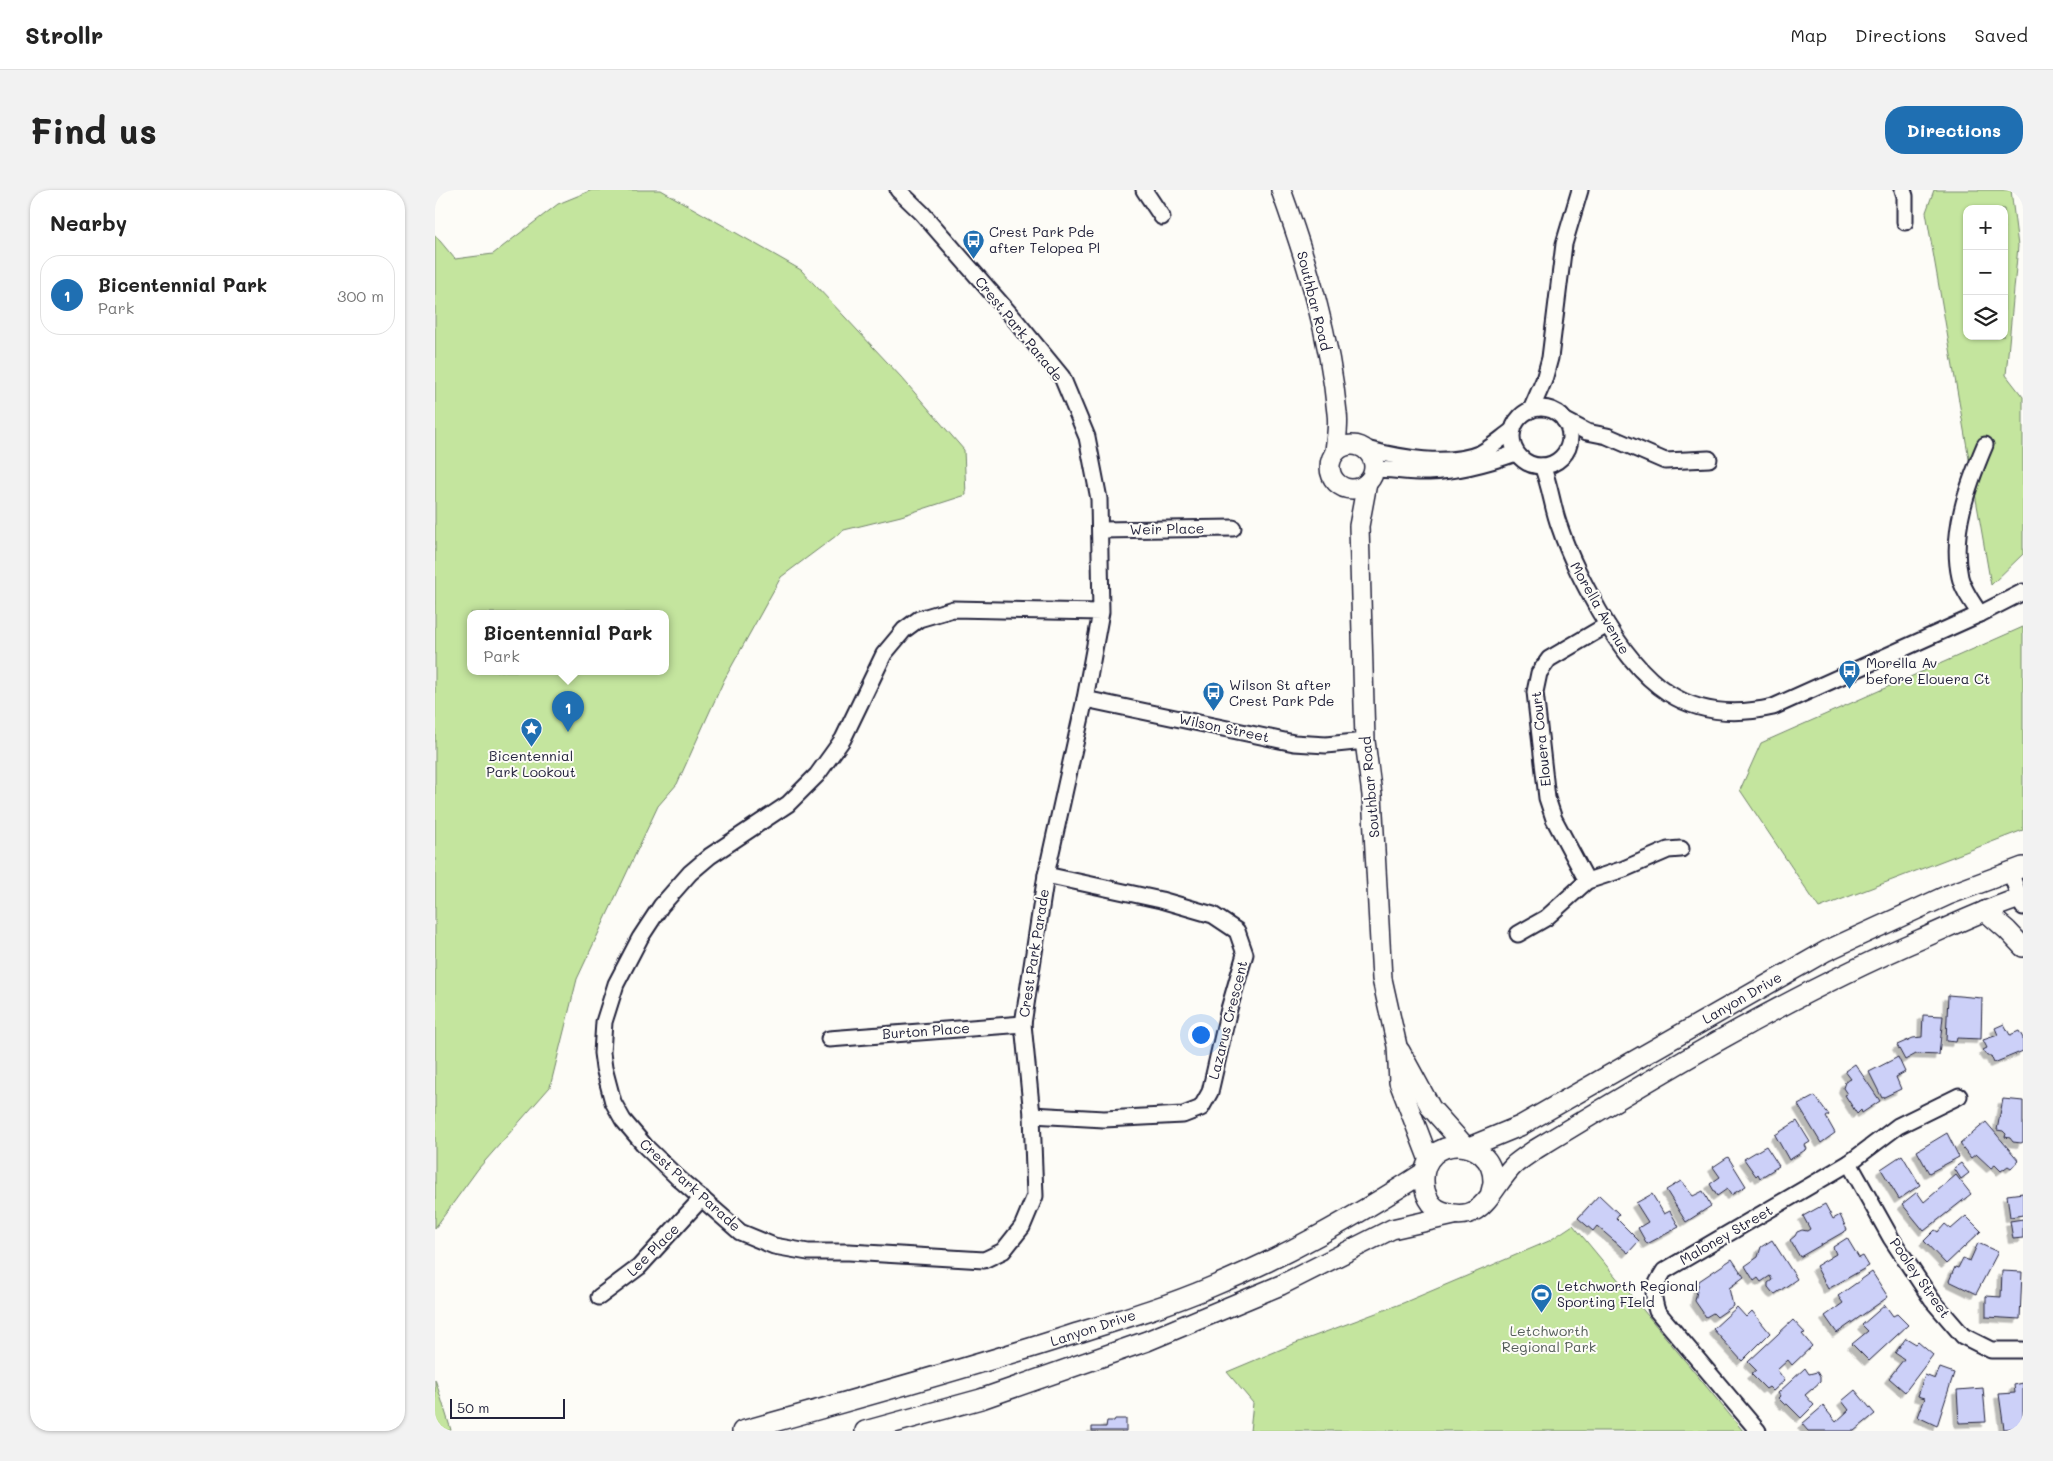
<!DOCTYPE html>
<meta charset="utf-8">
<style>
body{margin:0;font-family:Mali,sans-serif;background:#f2f2f2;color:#222}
.controls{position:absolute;right:15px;top:15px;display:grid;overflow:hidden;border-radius:10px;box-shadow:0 1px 4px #0004}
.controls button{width:45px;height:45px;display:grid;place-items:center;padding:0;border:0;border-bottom:1px solid #e0e0e0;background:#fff;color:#222;font:25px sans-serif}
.scale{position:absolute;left:15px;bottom:12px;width:115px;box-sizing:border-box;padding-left:5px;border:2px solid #22223b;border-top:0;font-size:14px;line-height:18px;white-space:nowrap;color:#22223b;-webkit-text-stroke:4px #fdfcf7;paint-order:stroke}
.you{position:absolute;left:765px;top:844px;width:18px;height:18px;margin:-12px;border:4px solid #fff;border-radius:50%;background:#1a73e8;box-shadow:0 0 0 8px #1a73e833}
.badge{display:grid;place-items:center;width:32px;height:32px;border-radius:50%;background:#1f6fb2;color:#fff;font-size:16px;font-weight:700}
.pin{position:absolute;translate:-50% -41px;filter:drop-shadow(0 1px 2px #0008)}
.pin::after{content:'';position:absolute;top:26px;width:18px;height:15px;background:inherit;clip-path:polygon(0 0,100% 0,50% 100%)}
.popup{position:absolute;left:32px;top:420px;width:202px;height:65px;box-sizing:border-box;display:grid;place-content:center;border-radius:10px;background:#fff;filter:drop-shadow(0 1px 4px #0005);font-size:16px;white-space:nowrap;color:#767676}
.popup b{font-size:19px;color:#222}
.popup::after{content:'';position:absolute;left:50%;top:100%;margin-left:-10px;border:10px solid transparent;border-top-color:#fff}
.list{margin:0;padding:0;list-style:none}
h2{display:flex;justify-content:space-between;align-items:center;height:65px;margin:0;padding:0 20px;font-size:21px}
h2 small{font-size:16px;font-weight:400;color:#767676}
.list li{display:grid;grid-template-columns:32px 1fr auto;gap:15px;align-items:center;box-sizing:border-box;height:80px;margin:0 10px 10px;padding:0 10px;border:1px solid #e0e0e0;border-radius:20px}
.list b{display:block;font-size:19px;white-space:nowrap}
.list p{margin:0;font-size:16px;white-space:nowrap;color:#767676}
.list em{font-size:16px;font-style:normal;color:#767676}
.icon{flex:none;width:28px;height:28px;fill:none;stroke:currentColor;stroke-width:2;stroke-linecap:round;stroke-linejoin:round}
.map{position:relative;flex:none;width:1588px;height:1241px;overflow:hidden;border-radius:20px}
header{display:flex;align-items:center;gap:30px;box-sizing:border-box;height:70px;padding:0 25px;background:#fff;border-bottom:1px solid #e0e0e0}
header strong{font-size:24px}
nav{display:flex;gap:28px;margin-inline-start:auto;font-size:18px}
.intro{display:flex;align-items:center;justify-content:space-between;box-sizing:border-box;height:120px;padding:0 30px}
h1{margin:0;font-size:35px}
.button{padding:12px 22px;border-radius:20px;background:#1f6fb2;color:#fff;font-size:18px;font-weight:700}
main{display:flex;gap:30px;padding:0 30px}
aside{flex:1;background:#fff;border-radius:20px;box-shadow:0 1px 4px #0004}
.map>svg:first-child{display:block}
.green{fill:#c4e59e;stroke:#73846c;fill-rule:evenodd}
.building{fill:#ccd0f8;stroke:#22223b;filter:url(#shadow)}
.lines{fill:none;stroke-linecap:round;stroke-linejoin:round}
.minor-casing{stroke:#22223b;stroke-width:19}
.major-casing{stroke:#22223b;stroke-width:22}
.minor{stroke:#fdfcf7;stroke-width:15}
.major{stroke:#fdfcf7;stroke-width:19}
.labels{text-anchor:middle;stroke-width:4;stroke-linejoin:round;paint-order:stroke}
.poi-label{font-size:14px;fill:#22223b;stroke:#fdfcf7;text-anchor:start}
.street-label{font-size:14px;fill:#22223b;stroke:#fdfcf7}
.park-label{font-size:14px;fill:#535c59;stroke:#fdfcf7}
</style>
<header>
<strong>Strollr</strong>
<nav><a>Map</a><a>Directions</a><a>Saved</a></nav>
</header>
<div class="intro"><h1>Find us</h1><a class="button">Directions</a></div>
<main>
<aside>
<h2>Nearby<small></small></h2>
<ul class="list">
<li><span class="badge">1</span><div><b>Bicentennial Park</b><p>Park</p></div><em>300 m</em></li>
</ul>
</aside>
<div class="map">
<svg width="1588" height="1241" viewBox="0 0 1588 1241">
<defs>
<filter id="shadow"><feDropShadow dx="-4.5" dy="4.5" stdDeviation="0" flood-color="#0004"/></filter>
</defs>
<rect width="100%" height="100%" fill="#fdfcf7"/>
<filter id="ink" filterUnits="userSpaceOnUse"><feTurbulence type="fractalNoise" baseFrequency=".02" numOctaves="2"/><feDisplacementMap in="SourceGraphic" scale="10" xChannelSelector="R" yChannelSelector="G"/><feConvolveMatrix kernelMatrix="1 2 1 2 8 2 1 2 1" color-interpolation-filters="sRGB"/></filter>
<g filter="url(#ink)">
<g class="green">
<path d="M157,0H226L366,80L467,188L529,260L531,305L466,326L409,340L346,387L289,490L242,594L223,616L142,789L115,897L43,979L0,1038V45L20,69L58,64L123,14ZM36,423H230V481H36Z"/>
<path d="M1499,0H1576L1583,56L1571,185L1588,207V364L1556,395L1491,22ZM1532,19H1569V146H1532Z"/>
<polygon points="1588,437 1588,640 1384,718 1305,600 1326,553"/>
<polygon points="1138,1035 1308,1241 815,1241 818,1213 792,1182 861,1153 968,1113 1114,1051"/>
<polygon points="0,1189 16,1240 14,1241 0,1241"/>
</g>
<g class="building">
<polygon points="1513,805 1547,808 1546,849 1522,848 1521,852 1511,851"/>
<polygon points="1488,825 1508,826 1504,865 1481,864 1470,870 1462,855 1478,848 1487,847"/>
<polygon points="1569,834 1575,845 1584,841 1588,848 1588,861 1559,873 1556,866 1552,866 1548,860 1552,858 1548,850 1563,845 1560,838"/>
<polygon points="1463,867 1470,882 1461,887 1466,899 1447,908 1434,882"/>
<polygon points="1420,874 1445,911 1427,923 1426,920 1422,924 1410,905 1412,904 1408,898 1410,892 1416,889 1410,881"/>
<polygon points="1380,906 1394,925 1391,927 1400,943 1386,953 1363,915"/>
<polygon points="1568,909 1588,911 1588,952 1586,953 1578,952 1575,948 1570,947 1571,944 1568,941 1562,940"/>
<polygon points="1362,931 1375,952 1370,955 1372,959 1354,970 1340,945"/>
<polygon points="1551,932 1584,971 1576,978 1573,976 1566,981 1560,975 1556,978 1541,964 1536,968 1525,954"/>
<polygon points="1512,943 1524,967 1494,983 1482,961"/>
<polygon points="1331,956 1344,976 1325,988 1323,984 1321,986 1309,969"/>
<polygon points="1467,965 1485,995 1464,1009 1446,979"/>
<polygon points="1293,967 1311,996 1296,1005 1292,999 1282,1006 1275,994 1285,987 1278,977"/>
<polygon points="1526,973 1534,983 1526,989 1519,978"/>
<polygon points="1521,985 1536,1004 1489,1041 1467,1014 1482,1002 1489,1012"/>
<polygon points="1246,991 1258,1006 1268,1001 1276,1016 1251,1032 1231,1000"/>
<polygon points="1588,1003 1588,1025 1575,1027 1572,1005"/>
<polygon points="1217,1004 1229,1024 1235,1021 1244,1037 1212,1054 1203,1038 1213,1032 1201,1013"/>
<polygon points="1164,1005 1184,1024 1181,1028 1204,1051 1193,1063 1162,1036 1158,1041 1143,1028"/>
<polygon points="1390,1014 1398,1029 1405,1025 1412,1040 1365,1067 1355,1050 1360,1046 1362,1042 1367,1040 1372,1041 1375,1039 1368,1026"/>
<polygon points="1531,1026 1546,1041 1511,1074 1489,1051 1500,1040 1503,1042 1510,1034 1516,1039"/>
<polygon points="1588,1029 1588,1048 1578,1049 1575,1031"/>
<polygon points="1412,1048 1424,1068 1428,1066 1434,1076 1393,1099 1381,1076 1401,1064 1398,1057"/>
<polygon points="1337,1050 1362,1089 1340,1104 1337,1102 1333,1097 1333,1093 1337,1090 1335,1086 1326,1092 1323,1088 1319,1091 1310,1076 1323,1067 1326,1057"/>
<polygon points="1543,1053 1563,1062 1541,1104 1514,1091 1520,1077 1523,1078 1528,1068 1535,1071"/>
<polygon points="1297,1069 1309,1087 1294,1098 1298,1116 1282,1127 1278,1123 1271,1127 1260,1111 1264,1091"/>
<polygon points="1567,1081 1587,1082 1585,1129 1551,1127 1551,1106 1566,1107"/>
<polygon points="1437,1082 1453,1107 1402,1143 1390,1126 1408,1113 1403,1106"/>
<polygon points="1450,1115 1458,1126 1462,1124 1473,1135 1434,1171 1417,1154 1433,1141 1427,1135"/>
<polygon points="1302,1117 1311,1127 1317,1121 1335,1143 1307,1171 1278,1139"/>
<polygon points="1358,1130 1370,1143 1367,1144 1377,1156 1357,1175 1353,1170 1342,1180 1350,1190 1338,1201 1334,1197 1331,1199 1316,1184 1321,1180 1313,1172"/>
<polygon points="1471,1148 1481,1154 1483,1152 1498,1165 1470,1202 1454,1188 1469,1169 1460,1163"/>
<polygon points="1370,1178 1374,1184 1382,1182 1385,1187 1385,1192 1370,1205 1379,1215 1366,1228 1352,1214 1350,1215 1343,1208 1345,1206 1343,1203"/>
<polygon points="1505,1178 1519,1183 1502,1236 1483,1227 1490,1208 1483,1206 1490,1185 1500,1189"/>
<polygon points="1588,1193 1588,1241 1579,1241 1579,1238 1569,1239 1564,1204 1580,1203 1579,1195"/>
<polygon points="1548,1198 1551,1232 1524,1233 1522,1200"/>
<polygon points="1420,1200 1440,1224 1419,1241 1373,1241 1367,1234 1388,1216 1401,1232 1414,1220 1407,1211"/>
<polygon points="680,1229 691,1229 691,1241 657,1241 657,1237 671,1237 672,1231 679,1231"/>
</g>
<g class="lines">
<defs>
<g id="minor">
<polyline points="463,0 487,23 582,132 627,187 652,247 664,309 666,422 650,509 611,685 588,834 597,925 600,1006 587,1037 568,1061 549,1070 414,1062 373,1062 339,1056 305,1042 242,987 211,957 188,930 178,912 169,878 167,863 169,832 181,794 205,748 226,716 255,683 275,666 353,614 382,585 408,549 449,464 469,440 484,429 518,419 666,422"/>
<polyline points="709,0 727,27"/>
<polyline points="1468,0 1470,6 1470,32"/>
<circle cx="1106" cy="247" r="29"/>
<polyline points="1096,220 1109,190 1115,168 1129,54 1145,0"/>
<polyline points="1129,230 1152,242 1172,246 1230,271 1274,269"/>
<path d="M931,259C964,268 1014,277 1046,263C1057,257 1068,247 1078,240"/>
<path d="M1107,276C1116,297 1117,318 1125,338C1135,368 1149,394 1164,421C1205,492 1250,537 1338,517L1545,424L1588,402"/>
<path d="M939,279C957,279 976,283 994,282C1025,281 1053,273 1081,263"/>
<polyline points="666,340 798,338"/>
<path d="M1545,424C1537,412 1528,400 1525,387C1515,343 1533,295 1550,255"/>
<polyline points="650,509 859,553 891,555 930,551"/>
<polyline points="1575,681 1588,717"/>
<polyline points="1152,691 1119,629 1112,608 1100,502 1104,483 1114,469 1172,435"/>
<polyline points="1083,744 1111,728 1152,691 1189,679 1233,660 1246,659"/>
<polyline points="394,849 588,834"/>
<polyline points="597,925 669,929 748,925 766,918 775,902 794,819 810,764 802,741 778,725 726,710 611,685"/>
<polyline points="1414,973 1456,1048 1497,1110 1528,1146 1556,1160 1588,1160"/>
<polyline points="164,1107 204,1077 267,1008"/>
<path d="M1323,1241L1222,1121C1216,1102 1219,1097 1229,1081L1414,973L1463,936L1524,906"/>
</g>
<g id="major">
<path d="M846,0C872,72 895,147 902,223C904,236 901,249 900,262"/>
<circle cx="917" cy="277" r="22"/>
<polyline points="932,293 924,336 930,551 937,605 947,789 962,856 964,892 994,970"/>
<polyline points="1550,721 1572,740 1588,757"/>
<polyline points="965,861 996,918 1030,956"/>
<polyline points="1034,957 1085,936 1391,761 1513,705 1588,677"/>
<path d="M1055,1006C1056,1001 1058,995 1058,991C1058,945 987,944 989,991C989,1003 995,1017 1007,1021C1048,1037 1056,997 1079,975C1086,969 1094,964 1101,959C1226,883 1351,807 1486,749C1520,734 1553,718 1588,707"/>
<path d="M307,1241C416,1210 525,1181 633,1146C681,1131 729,1117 776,1097C852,1066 919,1027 988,983"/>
<polyline points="430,1241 546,1209 712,1151 846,1095 957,1039 1019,1025"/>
</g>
</defs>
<use href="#minor" class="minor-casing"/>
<use href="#major" class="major-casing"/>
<use href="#minor" class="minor"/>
<use href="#major" class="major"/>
</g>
</g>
<defs>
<symbol id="bus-pin" viewBox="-11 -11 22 30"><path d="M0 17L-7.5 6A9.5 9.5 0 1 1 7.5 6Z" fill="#1f6fb2" stroke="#fdfcf7"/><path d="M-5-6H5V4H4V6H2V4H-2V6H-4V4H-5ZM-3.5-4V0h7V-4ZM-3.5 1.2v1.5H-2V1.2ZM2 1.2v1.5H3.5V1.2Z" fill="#fff"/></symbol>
<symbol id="sight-pin" viewBox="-11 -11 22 30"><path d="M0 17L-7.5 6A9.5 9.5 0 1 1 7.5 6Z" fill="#1f6fb2" stroke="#fdfcf7"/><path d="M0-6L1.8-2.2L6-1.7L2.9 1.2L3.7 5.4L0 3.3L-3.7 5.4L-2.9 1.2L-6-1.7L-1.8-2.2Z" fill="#fff"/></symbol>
<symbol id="stadium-pin" viewBox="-11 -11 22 30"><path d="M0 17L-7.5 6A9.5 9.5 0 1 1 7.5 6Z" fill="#1f6fb2" stroke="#fdfcf7"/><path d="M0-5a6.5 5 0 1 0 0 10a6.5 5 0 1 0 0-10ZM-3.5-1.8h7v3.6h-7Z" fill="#fff"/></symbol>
</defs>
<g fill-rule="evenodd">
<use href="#bus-pin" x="526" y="38" width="25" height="34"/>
<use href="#bus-pin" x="1402" y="468" width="25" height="34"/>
<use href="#bus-pin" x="766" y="490" width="25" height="34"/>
<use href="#sight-pin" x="84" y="526" width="25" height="34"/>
<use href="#stadium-pin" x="1094" y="1092" width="25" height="34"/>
</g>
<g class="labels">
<g class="poi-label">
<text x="554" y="47">Crest Park Pde<tspan x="554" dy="16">after Telopea Pl</tspan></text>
<text x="1431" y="478">Morella Av<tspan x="1431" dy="16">before Elouera Ct</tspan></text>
<text x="794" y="500">Wilson St after<tspan x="794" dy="16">Crest Park Pde</tspan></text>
<text x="96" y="571" text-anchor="middle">Bicentennial<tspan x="96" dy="16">Park Lookout</tspan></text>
<text x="1122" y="1101">Letchworth Regional<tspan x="1122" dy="16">Sporting FIeld</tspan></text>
</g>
<g class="street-label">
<text transform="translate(879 111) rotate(76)" y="5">Southbar Road</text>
<text transform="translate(584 139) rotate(51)" y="5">Crest Park Parade</text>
<text transform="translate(732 339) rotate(-1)" y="5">Weir Place</text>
<text transform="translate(1165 418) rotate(60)" y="5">Morella Avenue</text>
<text transform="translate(789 538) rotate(12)" y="5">Wilson Street</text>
<text transform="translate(1106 549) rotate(-96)" y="5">Elouera Court</text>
<text transform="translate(935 597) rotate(-95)" y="5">Southbar Road</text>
<text transform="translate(599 763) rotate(-81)" y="5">Crest Park Parade</text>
<text transform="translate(1307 808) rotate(-30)" y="5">Lanyon Drive</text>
<text transform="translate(793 830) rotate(-76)" y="5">Lazarus Crescent</text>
<text transform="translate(491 841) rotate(-4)" y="5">Burton Place</text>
<text transform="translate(255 995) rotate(42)" y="5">Crest Park Parade</text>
<text transform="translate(1291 1045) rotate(-30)" y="5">Maloney Street</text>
<text transform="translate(218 1060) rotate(-45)" y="5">Lee Place</text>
<text transform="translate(1485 1088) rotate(55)" y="5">Pooley Street</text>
<text transform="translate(658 1138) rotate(-18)" y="5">Lanyon Drive</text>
</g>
<g class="park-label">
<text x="1114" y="1146">Letchworth<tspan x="1114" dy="16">Regional Park</tspan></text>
</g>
</g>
</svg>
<div class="controls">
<button>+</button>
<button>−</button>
<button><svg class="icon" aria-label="layers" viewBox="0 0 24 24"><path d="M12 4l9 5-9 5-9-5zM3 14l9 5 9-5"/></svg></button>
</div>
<div class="scale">50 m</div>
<div class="you"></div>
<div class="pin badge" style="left:133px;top:542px">1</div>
<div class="popup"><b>Bicentennial Park</b>Park</div>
</div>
</main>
